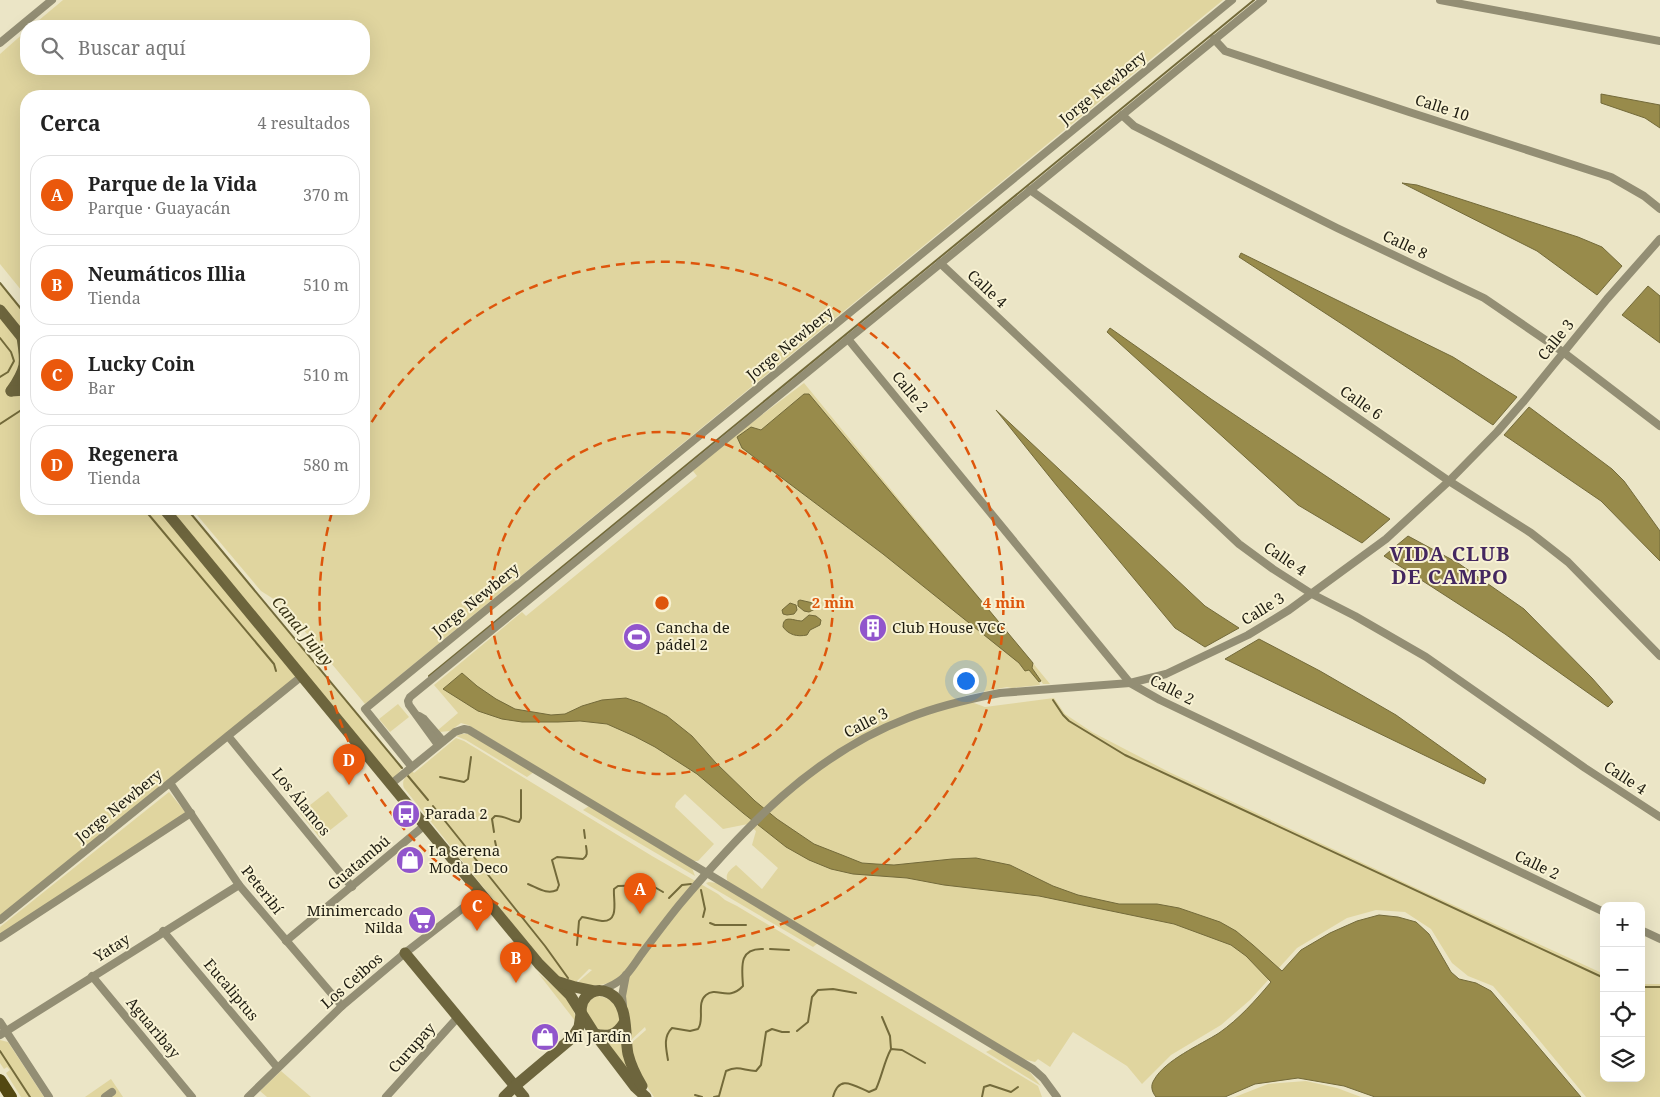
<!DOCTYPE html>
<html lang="es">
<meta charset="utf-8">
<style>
body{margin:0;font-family:"Noto Serif",serif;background:#f2f2f2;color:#222}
.controls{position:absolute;right:15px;bottom:15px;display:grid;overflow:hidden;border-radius:10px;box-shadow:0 5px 20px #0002}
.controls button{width:45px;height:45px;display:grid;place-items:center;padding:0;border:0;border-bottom:1px solid #e0e0e0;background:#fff;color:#222;font:25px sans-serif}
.you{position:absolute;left:965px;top:680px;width:18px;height:18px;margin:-12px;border:4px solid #fff;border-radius:50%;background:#1a73e8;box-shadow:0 0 0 8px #1a73e833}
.badge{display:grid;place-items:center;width:32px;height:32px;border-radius:50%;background:#ea580c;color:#fff;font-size:16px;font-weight:700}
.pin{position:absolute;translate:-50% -41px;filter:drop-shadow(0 1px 2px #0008)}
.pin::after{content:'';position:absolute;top:26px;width:18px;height:15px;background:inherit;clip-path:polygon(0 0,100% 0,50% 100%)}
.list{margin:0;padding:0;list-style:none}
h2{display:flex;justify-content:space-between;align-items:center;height:65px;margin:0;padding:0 20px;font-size:21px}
h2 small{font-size:16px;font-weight:400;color:#767676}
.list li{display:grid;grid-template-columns:32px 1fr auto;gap:15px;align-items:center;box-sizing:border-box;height:80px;margin:0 10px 10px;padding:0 10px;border:1px solid #e0e0e0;border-radius:20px}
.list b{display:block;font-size:19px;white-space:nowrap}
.list p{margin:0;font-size:16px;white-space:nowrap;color:#767676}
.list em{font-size:16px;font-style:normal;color:#767676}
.icon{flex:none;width:28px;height:28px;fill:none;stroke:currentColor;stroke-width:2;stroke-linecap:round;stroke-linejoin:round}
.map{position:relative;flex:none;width:1660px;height:1097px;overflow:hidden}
.search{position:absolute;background:#fff;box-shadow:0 5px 20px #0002;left:20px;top:20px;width:350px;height:55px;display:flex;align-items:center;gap:12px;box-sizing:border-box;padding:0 18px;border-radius:20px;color:#767676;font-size:19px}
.panel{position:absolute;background:#fff;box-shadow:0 5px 20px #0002;left:20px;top:90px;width:350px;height:425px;border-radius:20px}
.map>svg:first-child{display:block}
.green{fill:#e0d59f}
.water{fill:#988b4b;stroke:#736a3a}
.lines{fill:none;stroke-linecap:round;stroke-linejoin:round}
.stream{stroke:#736a3a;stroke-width:2}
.street{stroke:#938e74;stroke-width:8}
.secondary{stroke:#6d653d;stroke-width:11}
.primary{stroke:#534811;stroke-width:12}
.ring{fill:none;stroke:#de560c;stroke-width:2.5;stroke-dasharray:9 6}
.labels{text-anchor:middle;stroke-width:4;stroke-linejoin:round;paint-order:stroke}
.street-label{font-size:15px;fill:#1e1c11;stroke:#f8f2d3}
.poi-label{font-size:15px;fill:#1e1c11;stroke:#f8f2d3;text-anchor:start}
.water-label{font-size:16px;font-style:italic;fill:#373113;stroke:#f8f2d3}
.district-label{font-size:20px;font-weight:bold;letter-spacing:1px;fill:#442760;stroke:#f8f2d3}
.centre{fill:#de560c;stroke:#f8f2d3;stroke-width:2.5}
.ring-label{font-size:15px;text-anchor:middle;font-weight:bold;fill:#de560c;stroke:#f8f2d3;stroke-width:4;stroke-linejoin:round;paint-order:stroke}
</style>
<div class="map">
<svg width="1660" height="1097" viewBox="0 0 1660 1097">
<rect width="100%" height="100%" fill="#ebe5c6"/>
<g class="green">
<polygon points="63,0 1223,0 365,704 283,605 261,591 192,509 364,509 364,96 26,96 26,296 0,264 0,54 26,31 26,69 364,69 364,26 32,26"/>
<polygon points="0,283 26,315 26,509 187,509 402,768 391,784 302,676 0,920"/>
<path d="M804,383L1050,684H1043L1041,681L1039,682L1040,685L1012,688L1007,687L971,694L960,698L985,707L1054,698L1065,714L1092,732L1169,772L1414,887L1604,974V1078H1641V984H1660V1097H1586L1530,1029L1493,986L1468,976L1452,963L1431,929L1405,912L1376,910L1347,918L1297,948L1250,1000L1221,1025L1171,1055L1142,1084L1127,1066L1073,1032L1050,1067L1038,1059L1035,1062L1023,1059L728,882C724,874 730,870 736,865L762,889L778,868L752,845L756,831L748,824L723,829L685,794L676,803L675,807L714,844L698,861H691L468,725L461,723L450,731L439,732L438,730L458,713L434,685L522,612L526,616L697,476L693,471L730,439Z"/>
<polygon points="398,704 409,717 390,732 379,719"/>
<polygon points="462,734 470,734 534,772 527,777 466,740 456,736"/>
<path d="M456,738L464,741L652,856L718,894L725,900L737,906L1038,1086L1042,1097H654L644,1082L629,1045L646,1030L645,1027L629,1042L625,987L614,981C601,986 591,987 578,982L592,970L589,969L574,984L562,979L547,967L404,788C401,780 406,776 412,771L414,773Z"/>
<polygon points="328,791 348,816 320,838 300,813"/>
<polygon points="169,792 186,813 0,934 0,927"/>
<polygon points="589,806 692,868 695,876 583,810"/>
<polygon points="709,882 717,883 818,943 813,947 708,885 706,883"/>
<path d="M538,973C553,987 575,999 576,1022Z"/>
<path d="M596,996C613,997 617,1006 620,1021L615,1030H601L596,1028L586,1013L587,1003Z"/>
<polygon points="622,1035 634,1078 605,1041 615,1039"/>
<polygon points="0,1040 8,1042 44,1097 21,1097 6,1073 10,1070 7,1067 4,1069 0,1063"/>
<polygon points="992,1049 1029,1071 1041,1086 986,1052"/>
<polygon points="281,1071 311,1097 267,1097 260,1091"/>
<polygon points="111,1079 123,1097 85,1097"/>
<polygon points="1306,1081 1337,1088 1361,1097 1235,1097 1268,1084"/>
</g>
<g class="water">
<polygon points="1601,94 1660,105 1660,128 1645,118 1601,103"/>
<polygon points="1402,183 1417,185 1578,237 1602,247 1622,266 1597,295 1537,251"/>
<polygon points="1241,253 1453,357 1517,397 1493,425 1348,328 1239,257"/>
<polygon points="1648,286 1660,296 1660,343 1622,315"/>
<polygon points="1110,328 1211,399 1390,519 1362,543 1298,505 1107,332"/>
<polygon points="804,394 809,394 1033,663 1032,668 1041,681 1039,682 1029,670 1025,671 1019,663 883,554 742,448 737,437 751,427 761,430"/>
<polygon points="1529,407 1612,469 1624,481 1660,531 1660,561 1601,501 1504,435"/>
<polygon points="996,410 1205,606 1239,628 1205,647 1175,628 1057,486"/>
<polygon points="1408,536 1458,563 1524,609 1592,678 1613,702 1608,707 1505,634 1384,556"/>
<polygon points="800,600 813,603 815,609 809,612 804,611 798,606 798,601"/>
<polygon points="790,603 796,605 797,610 794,614 787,615 783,614 782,610"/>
<path d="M809,615L816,616L821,620L820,625L810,630L807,635C797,637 789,635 783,627C783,614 794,621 802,621Z"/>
<polygon points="1259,639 1320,671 1396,715 1486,779 1484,784 1225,659"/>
<path d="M462,673L477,686L496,699L515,709L551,715L565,714L582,706L602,700L626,698L641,703L667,716L692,736L716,763L755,801L777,819L814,844L842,855L862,863L876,864L894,865L952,859L976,858L1010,865L1053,886L1078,895L1119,904H1157L1179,908L1220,922L1236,931L1253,945L1282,971L1301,950L1330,933L1357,921L1379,915L1398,917L1416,922L1429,934L1451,972L1459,979L1476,983L1491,991L1581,1097H1375L1344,1086L1298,1078L1255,1084L1225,1097H1156C1152,1092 1150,1086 1154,1080C1165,1060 1200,1045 1219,1033C1239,1019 1255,1001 1271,982L1246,956L1231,945L1174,924L1039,896L944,885L907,878L853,874L831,869L809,860L786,847L743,813L697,774L655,747L634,736L607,724L580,721L558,722H522L502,719L478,711L443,689Z"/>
</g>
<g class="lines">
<g class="stream">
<polyline points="0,283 26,315"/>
<polyline points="0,338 11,352 14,361 8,372 0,377"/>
<polyline points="0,424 26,407"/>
<polyline points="144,509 274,664 276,671"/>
<polyline points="187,509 402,768"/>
<polyline points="429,676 1254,0"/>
<polyline points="1053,700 1063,715 1069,721 1125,755 1604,978"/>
<polyline points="408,776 428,800"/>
<polyline points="440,777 464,782 468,779 471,757"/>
<polyline points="433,806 545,946 568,978"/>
<polyline points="584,830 585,838"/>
<path d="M494,832L492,819L495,816C504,815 510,821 519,822L521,818V790"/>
<polyline points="495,841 498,855"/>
<path d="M528,884C538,888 547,895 557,890L559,885L552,860L557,857L583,859C588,856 587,852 586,846"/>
<polyline points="701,890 705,909 703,917"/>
<polyline points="669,898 682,885 691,884"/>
<polyline points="710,923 715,925 746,925"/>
<path d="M577,945L579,921L582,917C589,918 595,920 602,921C620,922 613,900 614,889L618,886L651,885L663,892"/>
<polyline points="770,949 789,950"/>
<polyline points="1641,987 1660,987"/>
<polyline points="882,1017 890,1036 891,1049"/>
<polyline points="797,1031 808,1022 812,997 818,990 833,989 856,993"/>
<polyline points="0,1051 30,1097"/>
<path d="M668,1060C666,1048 663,1037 672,1028L690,1031L698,1029C705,1020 696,1003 706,995C717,986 728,1002 743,986C742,968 738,948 763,949"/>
<polyline points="695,1095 702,1097"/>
<path d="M714,1097L719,1096L726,1071C739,1065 744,1071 756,1071L761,1065L766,1032L772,1029L782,1032H789"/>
<path d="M833,1097C839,1074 853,1085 869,1092L876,1089C882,1076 884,1062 891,1049L902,1050L925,1063"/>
<polyline points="982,1097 984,1087 990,1085 1011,1092 1018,1087"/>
</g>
<g class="street">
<polyline points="1440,0 1660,41"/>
<polyline points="1214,39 1225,51 1409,112 1611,177 1644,196 1660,209"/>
<polyline points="0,43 52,0"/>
<polyline points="1122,115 1134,126 1337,228 1484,298 1563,352 1660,426"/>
<polyline points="1030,190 1145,271 1449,481 1531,533 1568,562 1660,656"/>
<polyline points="940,263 1239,544 1273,569 1312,594 1355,616 1426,657 1585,768 1660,817"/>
<polyline points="848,339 1130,683 1160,700 1604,912"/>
<polyline points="419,716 424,719 443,741"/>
<polyline points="228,736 352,887"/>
<polyline points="438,745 409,705 408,701 410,697 1263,0"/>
<polyline points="411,766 365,709 1232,0"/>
<polyline points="170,783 239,885 342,1006"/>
<polyline points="391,784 455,732 464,729 469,730 1033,1069 1043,1078 1057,1097"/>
<polyline points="0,920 302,676"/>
<polyline points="1641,930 1660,939"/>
<polyline points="163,931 277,1067"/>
<polyline points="0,938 191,813"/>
<polyline points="286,941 425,825"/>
<polyline points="92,976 192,1097"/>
<path d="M603,990C610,986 619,983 625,976C632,969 637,960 643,952C655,936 667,920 680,904C744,828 813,754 908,718C938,706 969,699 1000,693L1130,683L1166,674L1248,635L1289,610L1386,539L1449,481L1497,432L1524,401L1607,299L1660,239"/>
<polyline points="623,1005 622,996 626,975"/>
<polyline points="0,1022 49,1097"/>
<polyline points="0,1035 239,885"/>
<polyline points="105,1097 112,1092"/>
<polyline points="248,1097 342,1006 405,953 481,894"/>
<polyline points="386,1097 458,1017"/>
</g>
<g class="secondary">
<polyline points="0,310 25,341"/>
<path d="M11,391C27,368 26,363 22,337"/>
<polyline points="11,391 26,390"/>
<polyline points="164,509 539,964 570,995 594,1033 635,1087 646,1097"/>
<polyline points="405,953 524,1097"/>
<polyline points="559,982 575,987 594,991"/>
<path d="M581,1013C581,1004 583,997 591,993C597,989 603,990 609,993C630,1004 624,1034 628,1054C631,1066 636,1076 642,1086"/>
<path d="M594,1034C608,1037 616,1036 624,1023"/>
<polyline points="504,1097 515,1086 572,1038 579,1027 581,1014"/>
</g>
<polyline class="primary" points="0,1080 11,1097"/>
</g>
<g class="ring">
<circle cx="662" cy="603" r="171"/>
<path d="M364 435A342 342 0 1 1 332 512"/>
</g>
<defs>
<symbol id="building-disc" viewBox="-11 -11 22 22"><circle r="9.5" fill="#9155cc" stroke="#f8f2d3"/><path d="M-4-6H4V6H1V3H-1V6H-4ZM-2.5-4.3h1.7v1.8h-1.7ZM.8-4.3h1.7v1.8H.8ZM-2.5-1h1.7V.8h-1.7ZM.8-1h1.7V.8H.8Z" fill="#fff"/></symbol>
<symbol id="stadium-disc" viewBox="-11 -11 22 22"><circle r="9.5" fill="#9155cc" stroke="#f8f2d3"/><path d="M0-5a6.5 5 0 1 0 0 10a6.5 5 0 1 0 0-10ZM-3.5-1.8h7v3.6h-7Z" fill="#fff"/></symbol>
<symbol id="bus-disc" viewBox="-11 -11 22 22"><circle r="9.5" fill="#9155cc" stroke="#f8f2d3"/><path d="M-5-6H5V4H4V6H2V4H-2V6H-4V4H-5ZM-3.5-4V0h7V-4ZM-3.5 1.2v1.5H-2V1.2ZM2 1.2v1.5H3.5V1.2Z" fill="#fff"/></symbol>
<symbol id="shop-disc" viewBox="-11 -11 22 22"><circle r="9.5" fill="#9155cc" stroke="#f8f2d3"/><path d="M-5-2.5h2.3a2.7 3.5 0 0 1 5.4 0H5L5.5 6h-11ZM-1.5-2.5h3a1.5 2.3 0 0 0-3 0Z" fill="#fff"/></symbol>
<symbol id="supermarket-disc" viewBox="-11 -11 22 22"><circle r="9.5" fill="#9155cc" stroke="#f8f2d3"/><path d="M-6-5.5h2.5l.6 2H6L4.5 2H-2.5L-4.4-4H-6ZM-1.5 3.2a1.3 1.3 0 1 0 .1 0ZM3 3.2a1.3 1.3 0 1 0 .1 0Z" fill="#fff"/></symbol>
</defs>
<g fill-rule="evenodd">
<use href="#building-disc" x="857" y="612" width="32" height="32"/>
<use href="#stadium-disc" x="621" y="621" width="32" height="32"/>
<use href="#bus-disc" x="390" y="798" width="32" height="32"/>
<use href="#shop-disc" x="394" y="844" width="32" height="32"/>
<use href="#supermarket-disc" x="406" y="904" width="32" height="32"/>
<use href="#shop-disc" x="529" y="1021" width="32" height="32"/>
</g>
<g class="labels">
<g class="street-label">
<text transform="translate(1103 88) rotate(-39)" y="5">Jorge Newbery</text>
<text transform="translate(1442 108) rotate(18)" y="5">Calle 10</text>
<text transform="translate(1405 245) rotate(25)" y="5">Calle 8</text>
<text transform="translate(987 289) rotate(43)" y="5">Calle 4</text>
<text transform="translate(1556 340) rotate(-51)" y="5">Calle 3</text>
<text transform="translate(790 344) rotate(-39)" y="5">Jorge Newbery</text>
<text transform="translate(910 392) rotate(51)" y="5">Calle 2</text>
<text transform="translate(1361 403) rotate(35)" y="5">Calle 6</text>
<text transform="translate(1285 559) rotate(34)" y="5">Calle 4</text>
<text transform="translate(476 600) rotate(-39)" y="5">Jorge Newbery</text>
<text transform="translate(1263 609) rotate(-32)" y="5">Calle 3</text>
<text transform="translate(1172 690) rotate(27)" y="5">Calle 2</text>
<text transform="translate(866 723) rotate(-27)" y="5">Calle 3</text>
<text transform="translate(1625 778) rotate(33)" y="5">Calle 4</text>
<text transform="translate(301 802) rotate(51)" y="5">Los Álamos</text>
<text transform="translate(119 806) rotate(-39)" y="5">Jorge Newbery</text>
<text transform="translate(359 863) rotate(-40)" y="5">Guatambú</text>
<text transform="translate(1537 865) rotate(26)" y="5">Calle 2</text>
<text transform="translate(262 890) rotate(52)" y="5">Peteribí</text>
<text transform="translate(112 948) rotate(-32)" y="5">Yatay</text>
<text transform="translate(352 981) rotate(-41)" y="5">Los Ceibos</text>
<text transform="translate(231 990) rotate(50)" y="5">Eucaliptus</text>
<text transform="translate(153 1028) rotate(50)" y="5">Aguaribay</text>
<text transform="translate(412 1048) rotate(-48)" y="5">Curupay</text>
</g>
<g class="poi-label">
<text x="656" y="633">Cancha de<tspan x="656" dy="17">pádel 2</tspan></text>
<text x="892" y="633">Club House VCC</text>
<text x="425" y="819">Parada 2</text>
<text x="429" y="856">La Serena<tspan x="429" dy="17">Moda Deco</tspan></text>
<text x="403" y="916" text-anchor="end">Minimercado<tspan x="403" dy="17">Nilda</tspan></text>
<text x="564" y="1042">Mi Jardín</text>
</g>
<g class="water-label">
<text transform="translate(303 631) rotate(50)" y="6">Canal Jujuy</text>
</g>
<g class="district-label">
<text x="1450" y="561">VIDA CLUB<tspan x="1450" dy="23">DE CAMPO</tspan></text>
</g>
</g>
<circle cx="662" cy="603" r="8" class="centre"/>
<g class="ring-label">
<text x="833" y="608">2 min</text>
<text x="1004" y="608">4 min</text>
</g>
</svg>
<div class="controls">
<button>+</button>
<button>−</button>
<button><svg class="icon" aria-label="locate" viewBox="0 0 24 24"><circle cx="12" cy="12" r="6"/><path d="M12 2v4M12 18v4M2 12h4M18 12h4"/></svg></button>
<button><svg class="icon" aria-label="layers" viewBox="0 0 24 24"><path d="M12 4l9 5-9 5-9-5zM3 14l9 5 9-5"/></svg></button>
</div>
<div class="you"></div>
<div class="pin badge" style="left:640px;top:914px">A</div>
<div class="pin badge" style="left:516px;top:983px">B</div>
<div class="pin badge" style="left:477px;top:931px">C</div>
<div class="pin badge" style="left:349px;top:785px">D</div>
<div class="search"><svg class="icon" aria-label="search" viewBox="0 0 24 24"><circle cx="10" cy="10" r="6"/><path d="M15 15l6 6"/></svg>Buscar aquí</div>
<section class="panel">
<h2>Cerca<small>4 resultados</small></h2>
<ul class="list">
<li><span class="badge">A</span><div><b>Parque de la Vida</b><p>Parque · Guayacán</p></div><em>370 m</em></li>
<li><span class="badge">B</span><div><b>Neumáticos Illia</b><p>Tienda</p></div><em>510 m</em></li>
<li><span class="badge">C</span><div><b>Lucky Coin</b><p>Bar</p></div><em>510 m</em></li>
<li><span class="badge">D</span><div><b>Regenera</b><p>Tienda</p></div><em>580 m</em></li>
</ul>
</section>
</div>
